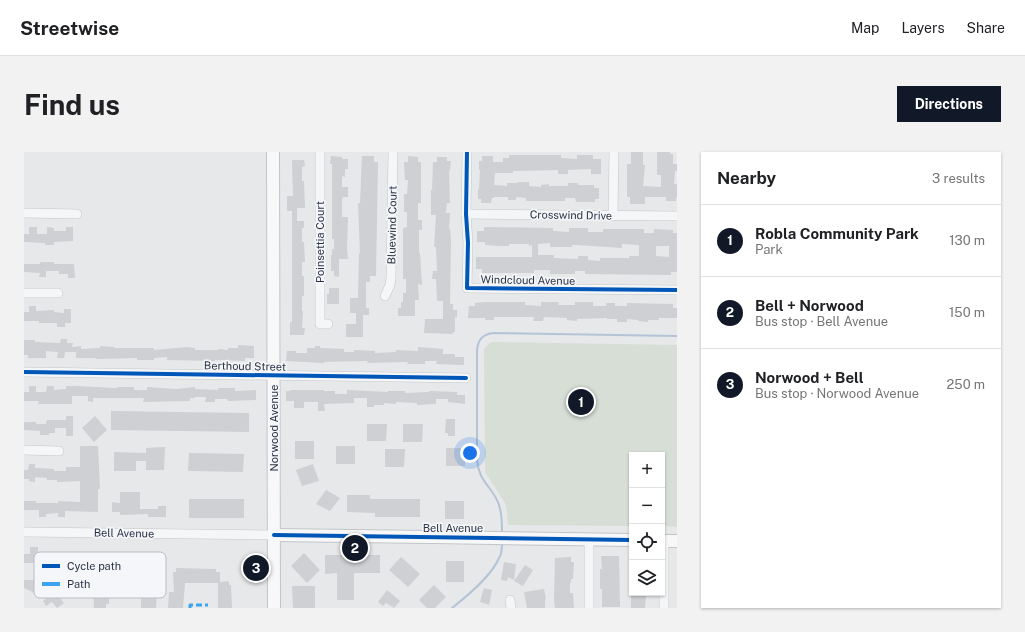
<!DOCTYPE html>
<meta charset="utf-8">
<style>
body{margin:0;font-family:"Public Sans",sans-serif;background:#f2f2f2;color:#202124}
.controls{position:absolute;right:12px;bottom:12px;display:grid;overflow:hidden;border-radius:0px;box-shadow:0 1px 3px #0004}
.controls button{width:36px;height:36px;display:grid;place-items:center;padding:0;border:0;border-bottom:1px solid #e0e0e0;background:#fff;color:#202124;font:20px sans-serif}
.you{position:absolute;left:446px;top:301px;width:14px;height:14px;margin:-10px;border:3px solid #fff;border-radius:50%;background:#1a73e8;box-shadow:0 0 0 6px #1a73e833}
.badge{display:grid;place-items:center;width:26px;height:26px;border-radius:50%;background:#111827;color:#fff;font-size:13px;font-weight:700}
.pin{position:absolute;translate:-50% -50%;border:2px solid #fff;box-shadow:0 1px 4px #0006}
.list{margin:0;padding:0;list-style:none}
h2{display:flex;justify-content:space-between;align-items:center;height:52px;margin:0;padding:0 16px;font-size:17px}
h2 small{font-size:13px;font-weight:400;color:#757577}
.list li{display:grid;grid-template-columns:26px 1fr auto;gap:12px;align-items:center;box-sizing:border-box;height:72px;padding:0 16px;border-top:1px solid #e0e0e0}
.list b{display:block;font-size:15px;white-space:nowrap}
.list p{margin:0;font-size:13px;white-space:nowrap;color:#757577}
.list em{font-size:13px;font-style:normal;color:#757577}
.icon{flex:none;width:22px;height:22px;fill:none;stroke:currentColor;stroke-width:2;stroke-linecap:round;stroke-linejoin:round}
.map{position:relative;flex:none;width:653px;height:456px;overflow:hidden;border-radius:0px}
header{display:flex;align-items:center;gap:24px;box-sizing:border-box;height:56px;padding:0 20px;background:#fff;border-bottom:1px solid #e0e0e0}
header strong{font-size:19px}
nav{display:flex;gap:22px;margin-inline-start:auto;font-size:14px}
.intro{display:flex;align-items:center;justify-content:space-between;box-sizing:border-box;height:96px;padding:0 24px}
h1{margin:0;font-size:28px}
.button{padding:10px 18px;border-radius:0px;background:#111827;color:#fff;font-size:14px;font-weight:700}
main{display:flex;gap:24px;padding:0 24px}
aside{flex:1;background:#fff;border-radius:0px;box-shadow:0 1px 3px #0004}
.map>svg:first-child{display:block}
.green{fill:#d6ded6}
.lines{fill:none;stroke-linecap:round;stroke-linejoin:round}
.stream{stroke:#b4c4d5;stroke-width:2}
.building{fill:#ced0d3;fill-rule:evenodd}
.minor-casing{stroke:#c4c6c8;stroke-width:10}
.major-casing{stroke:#c2c5c8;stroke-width:14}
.minor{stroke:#f5f6f7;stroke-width:9}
.major{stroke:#f8f8f8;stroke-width:12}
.quiet{stroke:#3ea3ec;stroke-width:3;stroke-dasharray:6 3;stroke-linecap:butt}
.cycleway-casing{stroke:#f4f6f9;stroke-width:6}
.cycleway{stroke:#0057b8;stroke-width:4}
.labels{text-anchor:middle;stroke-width:3.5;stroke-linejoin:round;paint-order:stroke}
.street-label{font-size:11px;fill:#2b3445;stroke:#f4f6f9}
.key{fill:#f4f6f9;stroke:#b8bcc3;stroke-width:1}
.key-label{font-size:11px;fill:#2b3445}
</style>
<header>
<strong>Streetwise</strong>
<nav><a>Map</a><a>Layers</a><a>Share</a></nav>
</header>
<div class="intro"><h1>Find us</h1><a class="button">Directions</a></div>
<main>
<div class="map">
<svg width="653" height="456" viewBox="0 0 653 456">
<rect width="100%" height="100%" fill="#e6e8ea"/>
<polygon class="green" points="467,190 653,193 653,375 638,374 638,303 608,303 608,374 484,373 483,359 481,351 461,320 460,197"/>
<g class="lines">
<g class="stream">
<path d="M478,383C478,371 478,358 473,348C465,332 455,329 453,308V198C454,187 459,182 470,181L653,184"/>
<path d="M428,456C442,445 468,423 475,406C478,402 478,396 478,391"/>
</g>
</g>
<g class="building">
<polygon points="607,0 619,0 619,13 621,13 619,34 637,35 637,23 633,23 633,0 646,0 646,2 649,2 649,12 653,12 653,19 651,19 650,32 653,32 653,46 652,46 652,49 642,49 642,45 621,45 621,52 606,52 606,45 603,45 603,12 607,12"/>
<polygon points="485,3 537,3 537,6 553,7 553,3 569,3 569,7 577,7 577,22 567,22 567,17 544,18 544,22 534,22 534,18 489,19 489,21 471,21 470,33 483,34 483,31 494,31 494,30 505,30 505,34 517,35 517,33 525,32 525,34 544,34 544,31 554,31 554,33 570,33 570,36 575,36 575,47 571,47 571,50 552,50 551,46 541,46 541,49 502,49 502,46 492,45 492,48 484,48 484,45 470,45 470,46 468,46 467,51 457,51 457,47 454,47 454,37 455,37 456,18 455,18 455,9 458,9 458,4 469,4 469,10 479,10 479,6 485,6"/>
<polygon points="307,4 318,5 318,7 324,7 324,17 321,17 321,25 318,24 318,35 324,35 324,45 319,45 318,48 318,65 324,65 323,97 324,107 315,107 315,125 310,124 310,119 307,119 307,103 308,103 308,97 310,97 310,87 308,87 308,12 306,12"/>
<polygon points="338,4 350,4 350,10 354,10 352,124 346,124 346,130 342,130 342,156 345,156 345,163 339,163 339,185 322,185 322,172 332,172 332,161 326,161 326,146 334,146 335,101 336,101 334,51 336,51"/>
<polygon points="384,4 394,5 394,10 397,10 397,51 394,51 394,68 398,68 398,78 395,78 395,101 396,101 398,133 394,132 395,148 391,148 391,164 374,164 374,156 377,156 377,150 379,150 379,141 382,141 382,127 379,127 379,76 383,75 383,60 380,60 380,42 383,42 384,28 381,28 380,10 384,10"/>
<polygon points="413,5 423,5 423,9 427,9 426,19 425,19 426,51 423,51 422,61 426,61 425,77 426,77 427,87 426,152 429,152 429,158 433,158 433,165 431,165 431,180 429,180 429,182 400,181 401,167 419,167 419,149 413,149 412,127 408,127 409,119 413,119 412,95 410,95 412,63 407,63 407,38 408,38 409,10 413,10"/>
<polygon points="268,8 280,8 281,14 278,15 278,29 280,29 281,56 273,56 273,69 280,69 280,76 278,76 278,90 280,90 281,110 278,110 278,124 280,124 280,144 278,144 278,159 279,159 278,176 281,176 280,183 266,183 266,170 268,170 268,59 263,59 263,44 269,44"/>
<polygon points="5,75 13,75 13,82 23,82 23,75 30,76 30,79 42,79 42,75 49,75 49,89 30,90 30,93 21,93 21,91 0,90 0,82 5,82"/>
<path d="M460,75L529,76V79L545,80V76H564V80H579V77H620V81H630V77L649,78V81H653V120H647V123L561,122V119H551V122H526V118H510V121H458V117H452V105H508V93L505,94V92H485V94H475L461,93V90H453V79H460ZM526,91V95H548V93H552L598,96V92L615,93V104H605V106H576V109L564,108V104H554V107L530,106V103H514V92ZM632,94H645V105L632,104Z"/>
<polygon points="16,110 30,110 30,112 50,112 51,126 44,126 44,122 35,122 35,119 22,119 22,125 15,125 16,121 0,120 0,112 16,112"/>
<polygon points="305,136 315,136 315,152 303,152 303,142 305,142"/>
<polygon points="461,150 501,150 501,153 517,154 517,150 535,150 534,153 551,153 551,150 569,150 569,154 582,154 582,151 591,151 591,154 603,154 603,151 649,152 649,156 653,156 653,166 635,166 635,168 624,168 624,170 614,169 614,168 603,167 603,170 593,170 593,167 583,167 583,166 553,167 553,169 543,168 543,166 520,165 519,169 509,169 510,165 470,165 470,168 461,168 461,166 444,166 445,154 451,154 451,151"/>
<polygon points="5,154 12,154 12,159 30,158 30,160 40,161 40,157 47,157 47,171 41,171 41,175 33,175 33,171 15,171 15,169 0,169 0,160 5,160"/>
<polygon points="37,187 43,187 43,191 49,191 48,195 57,194 57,197 76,196 76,194 90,195 90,196 130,196 130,198 163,195 171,196 171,198 194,198 195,197 204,198 204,196 214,196 214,193 230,194 230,206 221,206 221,209 191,208 191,209 143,208 143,205 130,206 130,208 113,208 113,206 72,207 72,206 52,206 52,200 41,200 40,206 33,206 34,200 22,199 22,206 4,206 4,203 0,203 0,188 11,188 11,190 36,191"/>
<polygon points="291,194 296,194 296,196 320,197 320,200 330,200 330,198 351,199 351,201 372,200 372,198 394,199 394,195 419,197 419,202 431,202 431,205 440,205 440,213 412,212 413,209 401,209 401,212 383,212 384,210 343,211 344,209 300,210 300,211 262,209 263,199 272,199 272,201 283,201 283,196 291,196"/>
<polygon points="5,234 12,234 12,240 22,240 23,234 30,234 30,238 42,237 42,234 52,234 93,236 93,235 110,235 110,238 123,238 123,235 152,237 171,235 171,237 194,238 194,236 211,236 211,239 232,238 232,248 204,249 203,247 191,247 191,250 181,250 182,245 171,245 171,246 166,246 166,249 119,250 120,246 69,246 69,250 64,249 64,244 48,244 48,252 14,252 15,249 0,249 0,240 5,240"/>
<polygon points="266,238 300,238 300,239 311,239 311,242 323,242 323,238 364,240 364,239 381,239 381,241 405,240 405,239 433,240 433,243 441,243 441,252 424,250 424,247 412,247 412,252 393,253 393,251 372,250 372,252 360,251 360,253 350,253 350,255 343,255 343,246 330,246 330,251 300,252 301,259 294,259 294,250 280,250 280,256 270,256 270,249 262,249 262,239 266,239"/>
<polygon points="87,259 225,261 225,280 87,278"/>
<polygon points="42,264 49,264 49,284 42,284 42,276 31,276 31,281 25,281 25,283 16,283 16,279 0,278 0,270 12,270 12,272 22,272 23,268 42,268"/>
<polygon points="71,264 83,278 70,290 58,276"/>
<polygon points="422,267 431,267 431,284 424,284 424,281 421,281"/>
<polygon points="343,272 363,272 362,289 343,289"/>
<polygon points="379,272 399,272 398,290 379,290"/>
<rect x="271" y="289" width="19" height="18"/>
<polygon points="56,294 74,294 76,337 74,337 74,360 41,359 41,365 34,365 34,361 22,362 22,365 15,365 15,358 0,358 0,349 12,349 12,351 34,351 34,349 56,350 56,329 33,330 33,328 23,328 23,326 11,325 11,330 5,329 5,327 0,327 0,318 4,318 5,312 11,312 11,316 30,317 30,319 42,319 42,315 56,315"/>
<rect x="312" y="294" width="19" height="18"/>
<polygon points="141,295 140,318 122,318 122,309 112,309 112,319 90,319 90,300 122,301 122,296"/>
<rect x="422" y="296" width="19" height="18"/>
<polygon points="361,297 381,297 380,315 361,315"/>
<polygon points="165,301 220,302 219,320 164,319"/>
<polygon points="289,312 295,329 278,334 272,318"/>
<polygon points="302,338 316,346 306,359 292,352"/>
<polygon points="96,340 116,340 116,357 134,357 134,354 142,354 142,365 124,365 124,362 96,363 96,360 88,360 88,350 96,351"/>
<polygon points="323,343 346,343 346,347 396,347 396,365 351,365 351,361 323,360"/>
<rect x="165" y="347" width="55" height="19"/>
<rect x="421" y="349" width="19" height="18"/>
<polygon points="6,395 14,395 14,411 0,411 0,402 6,402"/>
<polygon points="280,401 296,418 283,431 267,414"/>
<polygon points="301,403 356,403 356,421 330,421 330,448 313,448 313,421 301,422"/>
<polygon points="577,404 595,404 596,455 578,455 578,437 576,437 576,417 578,417"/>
<polygon points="377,405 396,422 384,435 365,418"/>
<polygon points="547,405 547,410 550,410 549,427 547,427 547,431 546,431 546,441 549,441 550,456 531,456 530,447 531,406"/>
<rect x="422" y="409" width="18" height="21"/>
<polygon points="480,410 492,412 490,428 484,425 483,429 477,428"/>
<polygon points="501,413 509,418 499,434 490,429"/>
<polygon points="152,416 192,417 192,420 196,420 196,430 205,429 205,433 207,433 208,456 194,456 194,431 161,431 159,456 144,456 145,440 150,440 149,420 152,420"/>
<polygon points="86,417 125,417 125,420 129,420 129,436 130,436 130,440 133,440 132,456 117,456 117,431 85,430 85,452 82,452 82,456 70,456 69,433 73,433 73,429 82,429 83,420 86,420"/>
<polygon points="12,426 19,429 13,442 0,436 0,428 11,428"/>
<polygon points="410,433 422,445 411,456 403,456 395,448"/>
<polygon points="268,434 291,434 291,456 269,456"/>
<polygon points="460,436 468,438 465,453 456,450"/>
<polygon points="520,437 522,447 521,447 521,456 503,456 500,440"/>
<polygon points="363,438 376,449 370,456 362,451 359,454 354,450"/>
<polygon points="31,440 40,451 33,456 28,450 22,454 19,449"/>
<polygon points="607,441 622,441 621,456 607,456"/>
</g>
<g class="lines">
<defs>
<g id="minor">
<polyline points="296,0 296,172 304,172"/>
<polyline points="443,0 442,62 444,91 443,136 653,138"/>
<polyline points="0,61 53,62"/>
<polyline points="442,62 653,64"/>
<polyline points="589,64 590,0"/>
<polyline points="0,141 34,141"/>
<polyline points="361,144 366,133 367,126 369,0"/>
<polyline points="0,220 442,226"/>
<polyline points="0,298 35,299"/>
<polyline points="0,380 250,383"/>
<polyline points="640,389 640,456"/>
<polyline points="486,448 487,456"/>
<polyline points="565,456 565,387"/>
</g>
<g id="major">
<polyline points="249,0 250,456"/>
<polyline points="250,383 407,385"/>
<polyline points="409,385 608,388"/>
<polyline points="638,389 653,389"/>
</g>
</defs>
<use href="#minor" class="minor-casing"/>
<use href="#major" class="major-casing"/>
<use href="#minor" class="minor"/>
<use href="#major" class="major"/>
<polyline class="quiet" points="166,456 166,453 184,453"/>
<defs>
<g id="cycleway">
<polyline points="443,0 442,62 444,91 443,136 653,138"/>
<polyline points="0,220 442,226"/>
<polyline points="250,383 608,388"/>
</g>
</defs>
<use href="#cycleway" class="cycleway-casing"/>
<use href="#cycleway" class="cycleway"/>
</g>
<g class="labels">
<g class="street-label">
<text transform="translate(547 63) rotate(1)" y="4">Crosswind Drive</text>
<text transform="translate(368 73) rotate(-89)" y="4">Bluewind Court</text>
<text transform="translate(296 90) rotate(-90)" y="4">Poinsettia Court</text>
<text transform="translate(504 128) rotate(1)" y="4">Windcloud Avenue</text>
<text transform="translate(221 214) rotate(1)" y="4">Berthoud Street</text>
<text transform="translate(250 276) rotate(-90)" y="4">Norwood Avenue</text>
<text x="429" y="380">Bell Avenue</text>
<text transform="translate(100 381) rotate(1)" y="4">Bell Avenue</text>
</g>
</g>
<rect x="10" y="400" width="132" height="46" rx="6" class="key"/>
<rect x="18" y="412" width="18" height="4" fill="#0057b8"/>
<rect x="18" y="430" width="18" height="4" fill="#3ea3ec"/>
<g class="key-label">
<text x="43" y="418">Cycle path</text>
<text x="43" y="436">Path</text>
</g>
</svg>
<div class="controls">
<button>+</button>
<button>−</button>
<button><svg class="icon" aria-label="locate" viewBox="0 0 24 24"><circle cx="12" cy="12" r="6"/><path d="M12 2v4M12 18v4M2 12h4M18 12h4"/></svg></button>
<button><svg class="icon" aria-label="layers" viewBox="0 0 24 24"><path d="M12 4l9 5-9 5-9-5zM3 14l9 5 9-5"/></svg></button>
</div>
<div class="you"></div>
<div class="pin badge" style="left:557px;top:250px">1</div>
<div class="pin badge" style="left:331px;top:396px">2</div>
<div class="pin badge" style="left:232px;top:416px">3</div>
</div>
<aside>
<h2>Nearby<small>3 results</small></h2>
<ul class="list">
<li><span class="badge">1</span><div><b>Robla Community Park</b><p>Park</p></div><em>130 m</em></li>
<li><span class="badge">2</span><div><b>Bell + Norwood</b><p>Bus stop · Bell Avenue</p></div><em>150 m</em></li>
<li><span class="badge">3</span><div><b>Norwood + Bell</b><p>Bus stop · Norwood Avenue</p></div><em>250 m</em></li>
</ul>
</aside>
</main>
